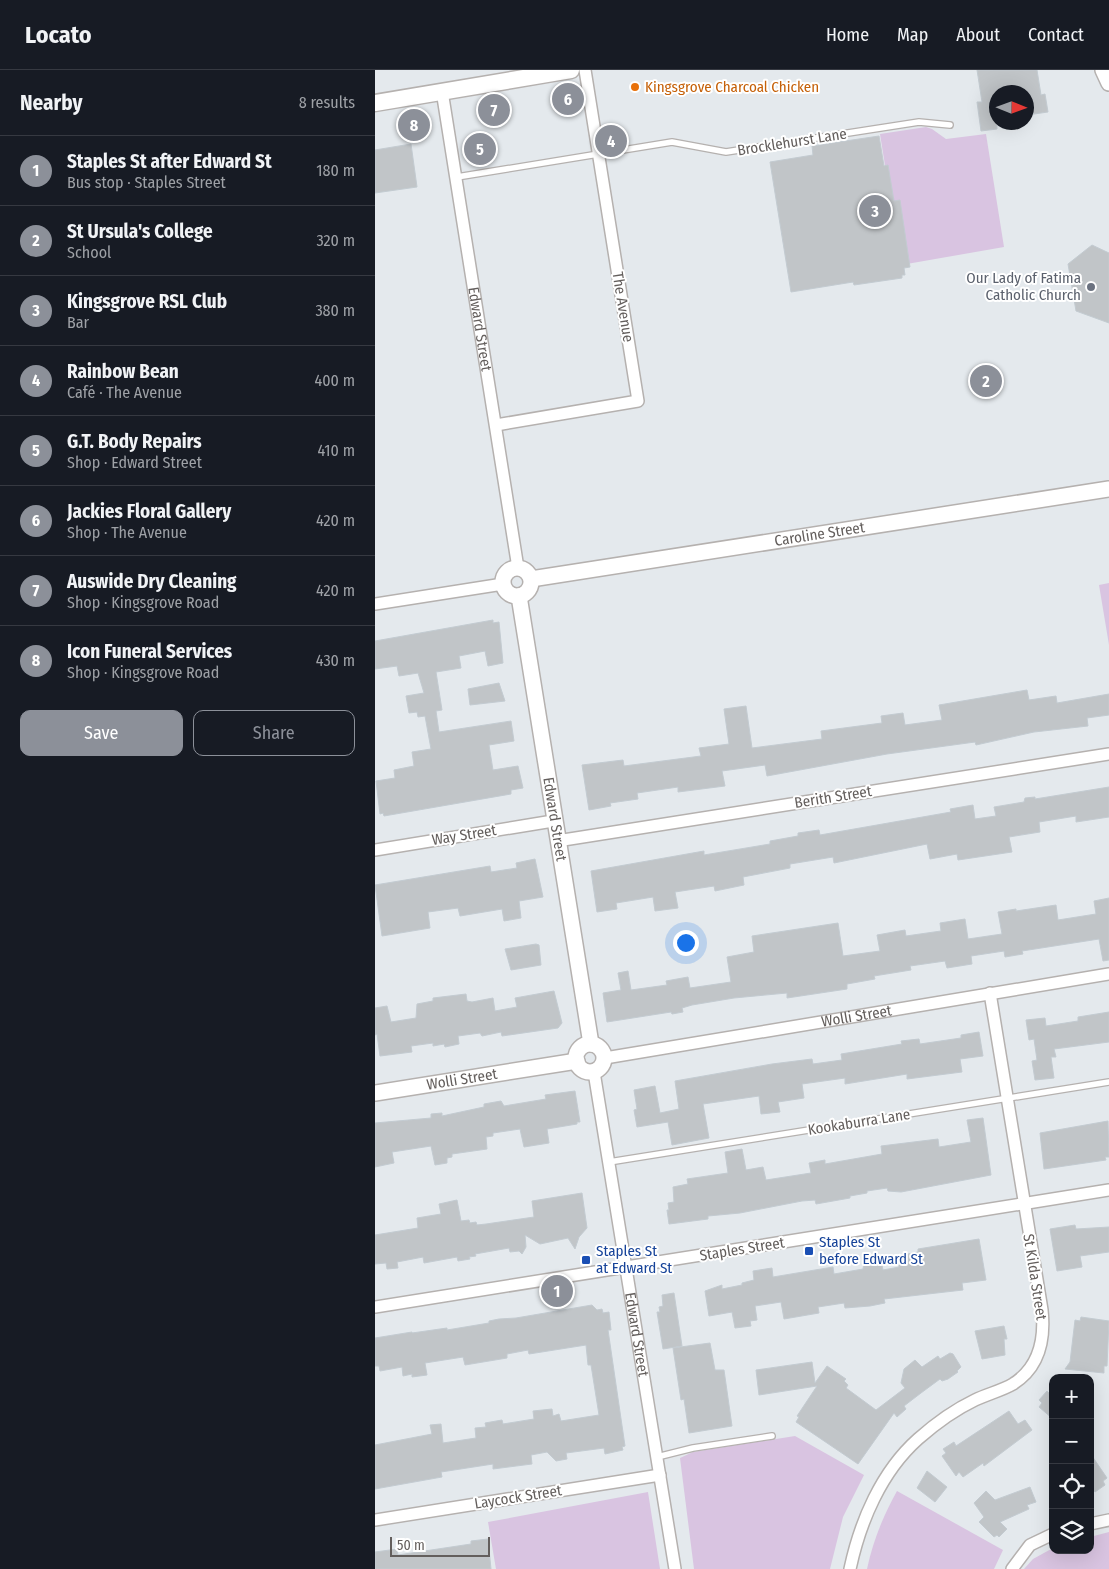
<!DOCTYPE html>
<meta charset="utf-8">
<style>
body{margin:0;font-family:"Fira Sans Condensed",sans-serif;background:#20242c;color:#f1f3f6}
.controls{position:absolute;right:15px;bottom:15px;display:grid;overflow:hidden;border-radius:10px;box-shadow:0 5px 20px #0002}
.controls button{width:45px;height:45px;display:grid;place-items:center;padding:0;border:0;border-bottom:1px solid #363941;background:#171b24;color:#f1f3f6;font:25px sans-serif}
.compass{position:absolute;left:614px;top:15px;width:45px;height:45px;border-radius:50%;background:#171b24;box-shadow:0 5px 20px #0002;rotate:91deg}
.scale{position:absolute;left:15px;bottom:12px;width:100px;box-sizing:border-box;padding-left:5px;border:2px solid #635e5c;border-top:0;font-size:14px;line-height:18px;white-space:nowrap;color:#635e5c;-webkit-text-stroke:4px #fff;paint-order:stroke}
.you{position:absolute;left:310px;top:872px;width:18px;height:18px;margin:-12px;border:4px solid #fff;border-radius:50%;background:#1a73e8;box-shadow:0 0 0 8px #1a73e833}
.badge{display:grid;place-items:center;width:32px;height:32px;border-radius:50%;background:#8c9099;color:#fff;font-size:16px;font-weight:700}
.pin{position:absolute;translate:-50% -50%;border:2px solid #fff;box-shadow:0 1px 5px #0006}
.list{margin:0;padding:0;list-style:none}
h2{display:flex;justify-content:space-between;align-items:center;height:65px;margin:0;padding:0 20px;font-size:21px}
h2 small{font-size:16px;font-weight:400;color:#9ea1a6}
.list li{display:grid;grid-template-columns:32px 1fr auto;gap:15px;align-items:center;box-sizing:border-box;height:70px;padding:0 20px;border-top:1px solid #363941}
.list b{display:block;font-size:19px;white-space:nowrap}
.list p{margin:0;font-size:16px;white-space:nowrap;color:#9ea1a6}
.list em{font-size:16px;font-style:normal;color:#9ea1a6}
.actions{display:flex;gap:10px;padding:15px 20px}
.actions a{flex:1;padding:11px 0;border:1px solid #8c9099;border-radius:10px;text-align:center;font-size:18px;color:#8c9099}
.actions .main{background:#8c9099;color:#fff}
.icon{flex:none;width:28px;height:28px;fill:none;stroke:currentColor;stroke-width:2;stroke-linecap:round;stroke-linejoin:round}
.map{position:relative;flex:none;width:734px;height:1499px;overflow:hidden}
header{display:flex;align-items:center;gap:30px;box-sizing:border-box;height:70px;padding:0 25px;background:#171b24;border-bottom:1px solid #363941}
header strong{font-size:24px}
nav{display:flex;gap:28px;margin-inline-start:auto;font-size:18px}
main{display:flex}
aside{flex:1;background:#171b24}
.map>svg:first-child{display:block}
.green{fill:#d9c4e1}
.building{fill:#c1c5c8;stroke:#c3cbd1}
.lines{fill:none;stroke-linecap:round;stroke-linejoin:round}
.service-casing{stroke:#b5b1af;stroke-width:8}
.minor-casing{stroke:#b5b1af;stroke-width:14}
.tertiary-casing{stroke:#b5b1af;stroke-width:18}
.secondary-casing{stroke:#b5b1af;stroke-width:19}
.service{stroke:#fff;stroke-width:5.5}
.minor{stroke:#fff;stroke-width:11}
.tertiary{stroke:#fff;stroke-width:15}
.secondary{stroke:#fff;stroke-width:16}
.food-dot{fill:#e8710a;stroke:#fff;stroke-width:2}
.worship-dot{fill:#6b7280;stroke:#fff;stroke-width:2}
.transit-dot{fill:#1a4fb4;stroke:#fff;stroke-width:2}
.labels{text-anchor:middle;stroke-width:4;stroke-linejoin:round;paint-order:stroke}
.food-label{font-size:15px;fill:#c56008;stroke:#fff;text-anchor:start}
.street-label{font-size:15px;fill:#635e5c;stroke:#fff}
.worship-label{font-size:15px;fill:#5b616d;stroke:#fff;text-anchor:end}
.transit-label{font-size:15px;fill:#164399;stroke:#fff;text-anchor:start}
</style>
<header>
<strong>Locato</strong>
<nav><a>Home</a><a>Map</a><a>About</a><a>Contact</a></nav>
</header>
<main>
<aside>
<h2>Nearby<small>8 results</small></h2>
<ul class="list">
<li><span class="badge">1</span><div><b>Staples St after Edward St</b><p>Bus stop · Staples Street</p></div><em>180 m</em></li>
<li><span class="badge">2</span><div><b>St Ursula's College</b><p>School</p></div><em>320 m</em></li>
<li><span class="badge">3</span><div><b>Kingsgrove RSL Club</b><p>Bar</p></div><em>380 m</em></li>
<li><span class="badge">4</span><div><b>Rainbow Bean</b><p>Café · The Avenue</p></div><em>400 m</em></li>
<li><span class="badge">5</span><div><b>G.T. Body Repairs</b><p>Shop · Edward Street</p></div><em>410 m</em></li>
<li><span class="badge">6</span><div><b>Jackies Floral Gallery</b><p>Shop · The Avenue</p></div><em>420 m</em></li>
<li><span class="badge">7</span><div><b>Auswide Dry Cleaning</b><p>Shop · Kingsgrove Road</p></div><em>420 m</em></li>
<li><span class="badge">8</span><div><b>Icon Funeral Services</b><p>Shop · Kingsgrove Road</p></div><em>430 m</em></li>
</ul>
<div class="actions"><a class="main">Save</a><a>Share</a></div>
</aside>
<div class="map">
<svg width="734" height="1499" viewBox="0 0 734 1499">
<rect width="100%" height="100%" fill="#e4e9ed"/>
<g class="green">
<polygon points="551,57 557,59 571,69 611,64 629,177 526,195 505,64"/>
<polygon points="734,513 734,575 724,515"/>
<polygon points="420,1366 489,1405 468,1447 455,1499 319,1499 305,1388 318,1382"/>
<path d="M522,1421L628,1480L619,1499H492C498,1471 508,1446 522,1421Z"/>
<polygon points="273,1422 285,1499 121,1499 113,1452"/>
<polygon points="734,1462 734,1499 649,1499 658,1489 678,1478 678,1480 715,1480 715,1467"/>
</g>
<g class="building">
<polygon points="602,0 662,0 666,25 670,24 673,42 652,45 652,22 622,22 622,59 606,61 602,32 607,32"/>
<polygon points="504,66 509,96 513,95 519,131 525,130 535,197 529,198 530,205 527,205 527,208 479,215 478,212 416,222 395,92 438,85 437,76"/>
<polygon points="36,74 42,117 0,123 0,80"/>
<polygon points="717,175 734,183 734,253 701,241 693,194"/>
<polygon points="118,550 118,553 124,552 128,593 113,596 110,581 84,586 86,598 61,602 67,640 61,641 64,662 136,651 139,671 114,675 118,700 143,696 148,718 136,720 136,724 9,746 8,743 5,744 1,711 20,708 19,700 39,696 37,682 56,679 50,646 43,647 42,642 34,643 31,626 49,623 43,603 24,606 22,596 0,599 0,571"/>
<polygon points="124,613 130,631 95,635 93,619"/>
<polygon points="652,620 654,630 681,626 682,633 734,624 734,645 712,648 713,656 659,662 601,675 600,672 512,684 392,706 390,695 347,701 350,716 303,722 303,717 262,723 263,729 235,733 236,736 214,740 207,695 248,690 249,696 326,686 324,678 354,674 349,639 371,636 377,678 447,669 446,661 507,653 506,646 528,643 530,655 567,650 564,635"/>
<polygon points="734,717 734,747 701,752 701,746 664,752 665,762 634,767 637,782 583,790 582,784 555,789 552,774 459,793 458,787 415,794 415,798 368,807 369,815 340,821 339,816 300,822 303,838 280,841 278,827 241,833 242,839 222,842 216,801 329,781 329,785 395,774 395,771 423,766 423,763 444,760 445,765 576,742 575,739 598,735 600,749 621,746 619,737 649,732 650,728 660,727 660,729"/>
<polygon points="160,789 168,827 144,831 146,848 129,851 127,839 85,846 83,838 53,842 55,858 7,866 0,815 115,796 116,802 142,798 141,793"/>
<polygon points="734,828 734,890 728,891 724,869 647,881 648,884 630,887 629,881 596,886 597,894 572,898 570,891 535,896 536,900 499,906 500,909 472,914 472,919 412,928 412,923 359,928 317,935 307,938 308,942 297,944 296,942 232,952 228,923 246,920 243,903 253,901 256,920 292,915 291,911 313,907 315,918 356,912 352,887 379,882 377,866 463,853 468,886 505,881 502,865 530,860 531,866 566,861 565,853 590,849 593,869 627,864 623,842 641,839 641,841 681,835 683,850 721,844 719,831"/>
<polygon points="161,874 164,875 166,895 136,900 130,879"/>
<polygon points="179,921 187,953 183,958 127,966 126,962 107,966 105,963 83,966 84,974 70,977 69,974 58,976 58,973 36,976 37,982 5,986 2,964 0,965 0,938 12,936 16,952 41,948 42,934 58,931 58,928 91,924 92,931 97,932 118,928 120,941 142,937 140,928"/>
<polygon points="734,942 734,972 679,979 681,987 676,987 679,1008 660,1010 657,991 662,990 659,969 654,970 651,950 670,948 671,956 703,951 703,947"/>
<polygon points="604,962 608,986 585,989 587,1002 532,1009 532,1004 470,1014 470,1008 427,1014 429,1028 403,1032 405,1042 386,1044 384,1026 328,1034 334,1068 297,1075 293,1052 262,1057 259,1040 262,1039 259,1020 280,1016 285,1043 304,1039 300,1011 397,994 437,989 438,994 467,990 466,984 527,974 526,971 544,969 545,974 586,968 586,965"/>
<polygon points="200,1021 205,1052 202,1052 202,1054 172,1059 174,1073 149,1077 145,1059 118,1063 118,1066 111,1067 112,1079 77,1084 77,1087 72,1088 72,1093 60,1095 56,1076 17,1082 19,1093 0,1097 0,1053 56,1048 56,1044 67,1043 67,1046 109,1037 109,1034 126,1031 129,1036 171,1029 170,1025"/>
<polygon points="608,1048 616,1105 526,1122 513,1121 512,1118 492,1121 492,1123 475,1126 475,1128 441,1134 440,1130 427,1131 365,1143 333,1146 333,1149 294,1154 292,1140 294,1140 293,1133 299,1132 298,1117 313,1114 312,1109 353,1103 350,1082 367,1079 371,1100 388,1097 391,1110 436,1103 434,1093 450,1090 450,1094 507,1084 506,1076 563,1069 564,1077 596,1072 592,1050"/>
<polygon points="733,1051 734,1087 730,1087 731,1090 669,1099 665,1063"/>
<polygon points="207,1123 212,1158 204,1167 200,1179 193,1168 165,1174 150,1165 151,1177 147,1184 144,1181 135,1182 134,1178 100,1184 101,1186 94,1187 95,1189 83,1191 82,1187 49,1193 48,1187 22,1192 23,1198 12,1199 11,1193 0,1194 0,1165 43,1158 42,1148 66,1144 64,1134 82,1130 86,1151 94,1150 95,1153 101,1152 102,1155 111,1154 159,1147 157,1131"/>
<polygon points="700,1155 701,1159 734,1157 734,1182 705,1186 707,1197 682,1201 675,1159"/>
<polygon points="604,1169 611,1210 587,1213 588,1220 509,1229 510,1233 495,1236 470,1238 469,1233 443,1237 444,1243 409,1249 406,1232 380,1236 382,1250 375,1251 376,1256 360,1258 357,1242 334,1246 330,1221 347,1215 347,1219 367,1215 367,1213 379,1210 378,1201 397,1198 398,1207 458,1197 459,1204 488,1199 489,1193 506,1190 508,1200 524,1197 523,1186 543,1182 543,1179"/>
<polygon points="299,1223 307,1276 288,1279 282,1242 285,1242 284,1237 288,1236 287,1225"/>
<polygon points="217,1235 222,1240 227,1239 228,1243 234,1242 236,1260 233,1260 250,1376 247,1377 248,1380 230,1384 229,1378 191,1383 192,1389 181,1391 172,1382 156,1385 157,1394 118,1399 118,1394 66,1402 67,1407 0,1419 0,1375 57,1364 55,1355 66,1354 68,1373 101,1368 100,1358 111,1357 110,1353 127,1350 128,1354 159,1349 158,1341 177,1339 178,1346 184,1344 186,1351 224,1345 216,1295 213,1295 211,1275 154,1284 153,1280 132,1284 132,1288 90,1295 88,1287 50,1293 52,1305 37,1307 37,1304 28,1306 27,1297 5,1301 4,1296 0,1296 0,1268 37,1262 37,1263 72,1258 72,1260 114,1253 114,1251 124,1249 141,1248"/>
<polygon points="706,1247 734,1251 732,1296 729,1296 729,1303 690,1299 695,1292 700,1250 705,1251"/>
<polygon points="629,1256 632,1269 629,1269 630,1285 607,1289 600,1261"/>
<polygon points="335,1273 340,1300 349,1300 357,1356 314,1363 309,1329 306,1330 298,1278"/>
<polygon points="575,1283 578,1284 586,1297 582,1301 583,1302 573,1309 567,1311 565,1309 546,1323 529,1336 531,1339 522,1347 519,1343 483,1394 421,1352 424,1347 422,1346 442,1316 384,1325 381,1300 437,1292 440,1313 452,1296 471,1309 469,1311 473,1315 471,1318 501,1340 530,1318 526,1313 529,1299 540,1290 547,1297 563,1286 565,1289"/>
<polygon points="678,1320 678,1349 664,1337 667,1333 664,1330 672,1321 675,1324"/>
<polygon points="634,1341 643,1354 650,1350 657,1360 609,1396 608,1393 588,1407 584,1402 581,1406 567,1386 571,1383 568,1379 579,1372 581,1376"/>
<polygon points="715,1383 732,1408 728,1411 730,1415 720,1422 715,1415"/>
<polygon points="552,1401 572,1417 560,1432 542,1418"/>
<polygon points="655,1417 661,1432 652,1435 654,1439 625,1452 632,1459 624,1467 622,1465 619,1467 604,1452 609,1447 599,1433 611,1421 620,1430"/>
<polygon points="113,1469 116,1499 0,1499 0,1482 22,1479 23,1485 96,1474 96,1471"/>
</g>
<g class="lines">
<defs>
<g id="service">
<polyline points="82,107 297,72 351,82 544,52 575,55"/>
<polyline points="234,1092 734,1012"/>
<polyline points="282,1387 318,1378 397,1366"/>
</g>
<g id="minor">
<path id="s1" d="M67,21L143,498"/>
<polyline points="121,355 263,331 210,0"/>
<polyline points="0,534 128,514"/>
<polyline points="182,771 734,684"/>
<polyline points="0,780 178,751"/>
<path id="s2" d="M230,988L734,904"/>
<path id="s3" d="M219,1002L300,1499"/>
<polyline points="0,1237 734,1120"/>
<polyline points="0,1450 285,1405"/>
<polyline points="715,1454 734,1450"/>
<path d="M475,1499C485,1452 506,1402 543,1369C560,1354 579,1340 600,1330C612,1324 626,1321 638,1314C665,1297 670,1268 667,1240L615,923"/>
<polyline points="637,1499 655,1475 678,1464"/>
</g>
<g id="tertiary">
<polyline points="728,0 734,13"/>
<circle cx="142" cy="512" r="14"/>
<path id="s4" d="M156,509L734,419"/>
<path id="s5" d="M144,526L216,974"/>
<circle cx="215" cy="988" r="14"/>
<path id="s6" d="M0,1023L202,991"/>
</g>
<polyline id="secondary" points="0,33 196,0"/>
</defs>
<use href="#service" class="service-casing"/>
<use href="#minor" class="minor-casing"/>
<use href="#tertiary" class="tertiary-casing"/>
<use href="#secondary" class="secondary-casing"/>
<use href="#service" class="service"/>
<use href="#minor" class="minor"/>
<use href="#tertiary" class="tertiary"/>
<use href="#secondary" class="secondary"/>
</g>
<circle class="food-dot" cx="260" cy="17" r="5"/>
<circle class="worship-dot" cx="716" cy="217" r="5"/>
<g class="transit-dot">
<rect x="429" y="1176" width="10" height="10" rx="2.5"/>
<rect x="206" y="1185" width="10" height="10" rx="2.5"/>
</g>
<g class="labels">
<g class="food-label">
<text x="270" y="22">Kingsgrove Charcoal Chicken</text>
</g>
<g class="street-label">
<text transform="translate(417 72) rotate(-9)" y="5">Brocklehurst Lane</text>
<text transform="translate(248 237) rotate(81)" y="5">The Avenue</text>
<text dy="5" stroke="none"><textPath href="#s1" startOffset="241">Edward Street</textPath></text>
<text dy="5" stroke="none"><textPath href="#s4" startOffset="292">Caroline Street</textPath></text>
<text transform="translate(458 727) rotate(-9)" y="5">Berith Street</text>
<text dy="5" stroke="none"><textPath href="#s5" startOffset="226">Edward Street</textPath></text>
<text transform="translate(89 765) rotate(-9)" y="5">Way Street</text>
<text dy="5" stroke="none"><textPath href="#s2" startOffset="255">Wolli Street</textPath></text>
<text dy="5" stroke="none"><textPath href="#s6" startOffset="88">Wolli Street</textPath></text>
<text transform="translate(484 1052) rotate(-9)" y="5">Kookaburra Lane</text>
<text transform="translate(367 1179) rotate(-9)" y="5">Staples Street</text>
<text transform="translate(660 1207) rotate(81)" y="5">St Kilda Street</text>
<text dy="5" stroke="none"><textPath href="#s3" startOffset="266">Edward Street</textPath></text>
<text transform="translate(143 1427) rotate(-9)" y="5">Laycock Street</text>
</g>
<g class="worship-label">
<text x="706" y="213">Our Lady of Fatima<tspan x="706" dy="17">Catholic Church</tspan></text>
</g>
<g class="transit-label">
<text x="444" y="1177">Staples St<tspan x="444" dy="17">before Edward St</tspan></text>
<text x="221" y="1186">Staples St<tspan x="221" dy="17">at Edward St</tspan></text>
</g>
</g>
</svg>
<div class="controls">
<button>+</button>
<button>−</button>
<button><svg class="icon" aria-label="locate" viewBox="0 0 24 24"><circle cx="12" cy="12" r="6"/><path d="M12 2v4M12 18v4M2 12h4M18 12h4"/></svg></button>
<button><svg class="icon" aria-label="layers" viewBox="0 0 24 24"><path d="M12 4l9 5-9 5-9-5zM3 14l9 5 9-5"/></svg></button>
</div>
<svg class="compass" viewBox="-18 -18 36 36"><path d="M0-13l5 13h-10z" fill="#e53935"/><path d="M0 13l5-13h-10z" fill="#9ea1a6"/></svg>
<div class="scale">50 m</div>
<div class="you"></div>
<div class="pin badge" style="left:182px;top:1221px">1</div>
<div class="pin badge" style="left:611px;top:311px">2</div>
<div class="pin badge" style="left:500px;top:141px">3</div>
<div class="pin badge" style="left:236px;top:71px">4</div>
<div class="pin badge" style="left:105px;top:79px">5</div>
<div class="pin badge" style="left:193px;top:29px">6</div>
<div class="pin badge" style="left:119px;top:40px">7</div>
<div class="pin badge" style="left:39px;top:55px">8</div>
</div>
</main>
